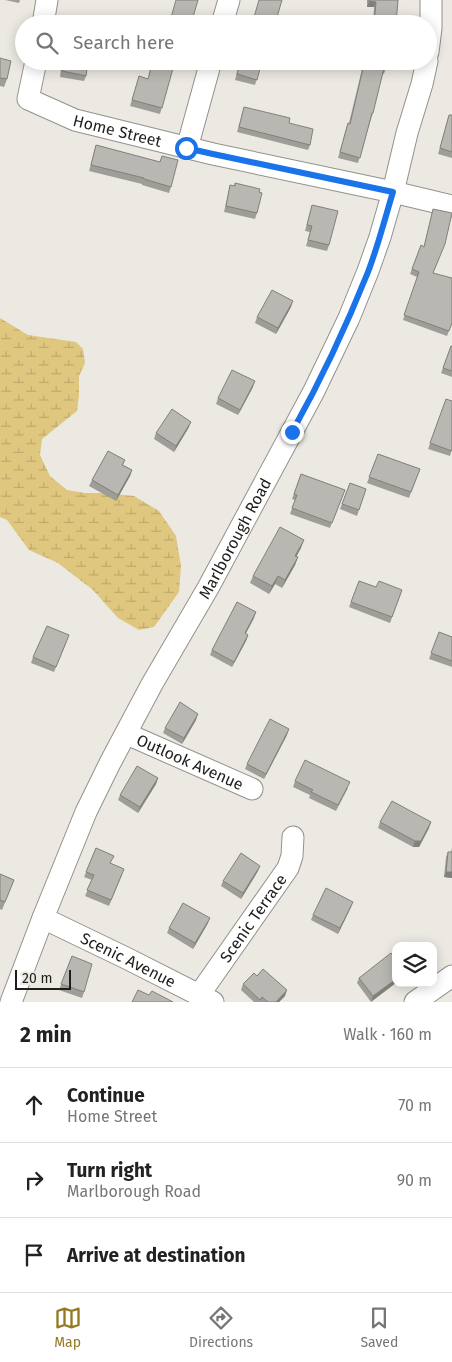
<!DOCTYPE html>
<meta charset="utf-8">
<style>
body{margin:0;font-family:"Fira Sans",sans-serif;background:#f2f2f2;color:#222}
.controls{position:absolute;right:15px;bottom:15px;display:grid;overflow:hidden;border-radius:10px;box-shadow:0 2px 12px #0003}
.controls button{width:45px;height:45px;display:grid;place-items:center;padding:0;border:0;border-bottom:1px solid #e0e0e0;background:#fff;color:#222;font:25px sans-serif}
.scale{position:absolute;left:15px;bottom:12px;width:56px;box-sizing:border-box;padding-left:5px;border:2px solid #1f1e1c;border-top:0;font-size:14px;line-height:18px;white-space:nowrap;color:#1f1e1c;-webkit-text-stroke:4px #ebe9e2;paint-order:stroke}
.stop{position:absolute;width:15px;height:15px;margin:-11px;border:4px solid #1a73e8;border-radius:50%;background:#fff}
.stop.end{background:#1a73e8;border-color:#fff;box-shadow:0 1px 5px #0008}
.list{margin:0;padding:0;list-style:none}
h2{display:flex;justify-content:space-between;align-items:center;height:65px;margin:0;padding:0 20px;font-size:21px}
h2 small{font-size:16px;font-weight:400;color:#767676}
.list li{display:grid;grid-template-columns:32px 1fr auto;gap:15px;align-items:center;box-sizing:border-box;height:75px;padding:0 20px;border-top:1px solid #e0e0e0}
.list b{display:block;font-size:19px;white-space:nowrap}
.list p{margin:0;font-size:16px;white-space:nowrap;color:#767676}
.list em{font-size:16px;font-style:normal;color:#767676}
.icon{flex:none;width:28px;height:28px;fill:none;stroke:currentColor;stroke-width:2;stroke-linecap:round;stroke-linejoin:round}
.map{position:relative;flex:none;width:452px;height:1002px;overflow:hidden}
.search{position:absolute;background:#fff;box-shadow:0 2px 12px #0003;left:15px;right:15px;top:15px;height:55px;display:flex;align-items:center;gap:12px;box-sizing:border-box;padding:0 18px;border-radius:28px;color:#767676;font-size:19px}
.sheet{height:290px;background:#fff}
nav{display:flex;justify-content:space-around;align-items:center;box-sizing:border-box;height:70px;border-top:1px solid #e0e0e0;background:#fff;font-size:14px;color:#767676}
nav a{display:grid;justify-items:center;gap:2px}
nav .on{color:#937920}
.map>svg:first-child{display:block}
.wetland{fill:url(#wetland-marsh)}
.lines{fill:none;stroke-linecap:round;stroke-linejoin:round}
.minor-casing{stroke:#93918b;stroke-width:23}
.minor{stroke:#fff;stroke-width:21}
.wall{fill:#9f9d98}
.shaded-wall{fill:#82807c}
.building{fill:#b9b7b1;stroke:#82807c}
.route{stroke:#1a73e8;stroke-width:6}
.labels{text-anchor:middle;stroke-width:4;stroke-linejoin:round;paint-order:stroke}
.street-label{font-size:16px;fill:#1f1e1c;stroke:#ebe9e2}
</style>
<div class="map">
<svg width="452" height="1002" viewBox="0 0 452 1002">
<defs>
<pattern id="wetland-marsh" width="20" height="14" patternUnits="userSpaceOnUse" patternTransform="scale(1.25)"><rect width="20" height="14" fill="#dfc77f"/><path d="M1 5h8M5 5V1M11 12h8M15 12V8" fill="none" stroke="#bfaa6d"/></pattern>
</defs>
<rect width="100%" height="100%" fill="#ebe9e2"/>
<polygon class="wetland" points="0,318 28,335 76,342 83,349 85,363 79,376 79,395 77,411 42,439 40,455 50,476 67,490 85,493 107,493 134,496 159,511 176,536 181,566 179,592 154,627 139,630 118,618 93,590 58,563 29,550 7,520 0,517"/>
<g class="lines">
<defs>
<g id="minor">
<polyline points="43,24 47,0"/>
<polyline points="222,24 229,0"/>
<polyline points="428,52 431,28 431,0"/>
<path id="s1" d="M36,61L28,99L75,120L213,154L393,192L452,206"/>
<polyline points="187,148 211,61"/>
<path id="s2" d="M127,734L252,789"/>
<path id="s3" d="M43,918L126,958L213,1002"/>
<path id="s4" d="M199,995L288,868L292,856L293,837"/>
<path id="s5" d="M11,1002L43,918L86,812L110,763L152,684L208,588L314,391L349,318L368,271L380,237L393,192L407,133L422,84L427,61"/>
<polyline points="415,1002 452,976"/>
</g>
</defs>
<use href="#minor" class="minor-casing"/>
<use href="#minor" class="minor"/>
</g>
<g class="wall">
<polygon points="5,0 20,0 19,3"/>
<polygon points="367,0 398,0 396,24 373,24 374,7 367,7"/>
<polygon points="0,58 7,79 4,87 0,86"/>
<polygon points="62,61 88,61 86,76 84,81 60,77"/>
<polygon points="152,61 175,61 160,114 130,106 139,76 148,79"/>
<polygon points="240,61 262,61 255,85 235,80"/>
<polygon points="353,61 388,61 384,74 382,74 373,113 371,119 358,163 338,158 346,129 348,123 349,123 362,69 351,67"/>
<polygon points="244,107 289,123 310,145 308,150 237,132"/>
<polygon points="449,115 452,115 452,158 438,154"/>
<polygon points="96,145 160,162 162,156 171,187 169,193 142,185 142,184 89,171"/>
<polygon points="235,183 259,192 257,213 255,219 224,212 230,185 234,186"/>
<polygon points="312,205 329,245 327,251 306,246 310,232 305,231"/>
<polygon points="433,209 434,273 452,323 447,336 403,320 417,277 410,274 421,245 424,246"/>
<polygon points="291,307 276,334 255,323 257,317"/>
<polygon points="451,346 452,346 452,377 441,373"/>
<polygon points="253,387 238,415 216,404 218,398"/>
<polygon points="446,399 452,449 450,456 428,449"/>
<polygon points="189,427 174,452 154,439 156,433"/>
<polygon points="378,454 420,469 409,498 367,483"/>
<polygon points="125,460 123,465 132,470 130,476 116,501 89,486 92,480"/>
<polygon points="301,474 345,490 330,528 290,514 295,500 292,499"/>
<polygon points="350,483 366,489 357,516 340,509"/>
<polygon points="301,548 296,557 298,557 295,565 282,588 275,584 269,594 250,583 253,576"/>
<polygon points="359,581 376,587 402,590 390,623 349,607"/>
<polygon points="254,618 245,634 248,635 246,641 232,667 210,655 212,650"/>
<polygon points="439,632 452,637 452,667 429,659"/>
<polygon points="67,641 54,672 31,663 33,657"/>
<polygon points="196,720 182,744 163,733 165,728"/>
<polygon points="287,735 264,779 245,769 247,764"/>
<polygon points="158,778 156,784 138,813 118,800 120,795"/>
<polygon points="295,781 348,788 336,811 309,798 310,795 293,787"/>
<polygon points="380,822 429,828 419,847 413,847 378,828"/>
<polygon points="96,848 122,875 109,906 85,896 92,880 84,877"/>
<polygon points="452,848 452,878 444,877 446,857 448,852 451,852"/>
<polygon points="258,871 241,899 221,886 223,881"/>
<polygon points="0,874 14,880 2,910 0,909"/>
<polygon points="351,907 338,934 311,920 313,915"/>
<polygon points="208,923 193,949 167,933 169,928"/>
<polygon points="72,956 84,992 82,998 59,990"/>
<polygon points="396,959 371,1002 357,983 359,978"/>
<polygon points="257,976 285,996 279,1002 254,1002 241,990 243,984"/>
</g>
<g class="shaded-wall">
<polygon points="369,1 376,2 374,7 367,7"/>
<polygon points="293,301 291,307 276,334 278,328"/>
<polygon points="255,381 253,387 238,415 240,410"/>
<polygon points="191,422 189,427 174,452 176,446"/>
<polygon points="132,470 130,476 116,501 118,495"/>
<polygon points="304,540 301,548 292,564 295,556"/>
<polygon points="298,557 295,565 282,588 285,580"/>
<polygon points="278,576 275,584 269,594 272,586"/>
<polygon points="256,612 254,618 243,639 245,633"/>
<polygon points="248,635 246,641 232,667 234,662"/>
<polygon points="198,714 196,720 182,744 184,738"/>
<polygon points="289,729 287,735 264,779 266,774"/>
<polygon points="158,778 156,784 138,813 140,807"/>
<polygon points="431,822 429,828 419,847 413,847 415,841"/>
<polygon points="260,866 258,871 241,899 243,893"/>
<polygon points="446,872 452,872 452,878 444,877"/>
<polygon points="353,902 351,907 338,934 340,928"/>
<polygon points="210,918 208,923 193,949 195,943"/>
<polygon points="396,979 396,983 371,1002 373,996"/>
<polygon points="287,990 285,996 279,1002 276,1002"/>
</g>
<g class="building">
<polygon points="176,0 198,0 191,24 154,24 156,17 170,21"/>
<polygon points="259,0 282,0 277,17 283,19 282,24 252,24"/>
<polygon points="369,0 398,0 396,24 374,24 376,2 369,1"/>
<polygon points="0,58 11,61 7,79 0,78"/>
<polygon points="63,61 88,61 86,76 62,71"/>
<polygon points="153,61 175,61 162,108 132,100 139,76 148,79"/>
<polygon points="241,61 262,61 257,80 237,74"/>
<polygon points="353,61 388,61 386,69 384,68 373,113 372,113 360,158 340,152 348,123 350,124 364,64"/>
<polygon points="244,107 290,118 289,123 313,129 310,145 239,127"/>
<polygon points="449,115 452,115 452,152 440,148"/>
<polygon points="96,145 160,162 162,156 178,160 171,187 144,179 144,178 91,165"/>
<polygon points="235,183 260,189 259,192 262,193 257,213 226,206 230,185 235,186"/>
<polygon points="312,205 338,211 329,245 308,240 312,226 307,225"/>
<polygon points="433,209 452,213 445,244 433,273 452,278 452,323 449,331 404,315 419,272 412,269 421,245 424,247"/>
<polygon points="272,290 293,301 278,328 257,317"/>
<polygon points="451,346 452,346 452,371 443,368"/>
<polygon points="232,370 255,381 240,410 218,398"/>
<polygon points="446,399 452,401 452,451 430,443"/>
<polygon points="172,409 191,422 176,446 156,433"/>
<polygon points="108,451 125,460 122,465 132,470 118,495 92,480"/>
<polygon points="378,454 420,469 411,492 369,477"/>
<polygon points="301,474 345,490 332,523 292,508 297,495 294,494"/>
<polygon points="350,483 366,489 359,510 342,504"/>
<polygon points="280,527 304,540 295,556 298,557 285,580 278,576 272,586 253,576"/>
<polygon points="359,581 376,587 379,581 402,590 392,617 351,602"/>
<polygon points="237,602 256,612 245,633 248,635 234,662 212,650"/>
<polygon points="47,626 69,635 56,667 33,657"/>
<polygon points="439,632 452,637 452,661 431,653"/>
<polygon points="180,702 198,714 184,738 165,728"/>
<polygon points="270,719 289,729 266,774 247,764"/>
<polygon points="305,760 350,782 338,805 311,792 313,790 295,781"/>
<polygon points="137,766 158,778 140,807 120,795"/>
<polygon points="392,801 431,822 421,841 415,841 380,822"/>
<polygon points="96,848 114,856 110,863 124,869 111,900 87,890 94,875 86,872"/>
<polygon points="448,852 452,852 452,872 446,872"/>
<polygon points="241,853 260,866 243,893 223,881"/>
<polygon points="0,874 14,880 5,902 0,900"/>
<polygon points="326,888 353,902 340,928 313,915"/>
<polygon points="183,903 210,918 195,943 169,928"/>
<polygon points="391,953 396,959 396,971 395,972 396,973 396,979 373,996 359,978"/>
<polygon points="72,956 92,964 84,992 61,984"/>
<polygon points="263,969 287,990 276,1002 268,1002 262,997 260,1000 243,984 254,973 257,976"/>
<polygon points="138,990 149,995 152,991 173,1002 132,1002"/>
</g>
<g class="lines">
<path class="route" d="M186,148L213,154L393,192C385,218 378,246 368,272C346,327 321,380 292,432"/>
</g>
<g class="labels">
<g class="street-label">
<text dy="6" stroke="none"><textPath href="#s1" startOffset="134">Home Street</textPath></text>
<text dy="6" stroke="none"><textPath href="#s5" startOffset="516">Marlborough Road</textPath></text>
<text dy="6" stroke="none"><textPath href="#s2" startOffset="69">Outlook Avenue</textPath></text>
<text dy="6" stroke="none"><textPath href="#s4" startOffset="94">Scenic Terrace</textPath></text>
<text dy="6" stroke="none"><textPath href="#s3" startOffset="95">Scenic Avenue</textPath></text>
</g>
</g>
</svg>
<div class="controls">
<button><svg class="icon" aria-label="layers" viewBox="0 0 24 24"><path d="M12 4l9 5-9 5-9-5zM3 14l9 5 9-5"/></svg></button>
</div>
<div class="scale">20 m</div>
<div class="stop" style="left:186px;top:148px"></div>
<div class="stop end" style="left:292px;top:432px"></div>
<div class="search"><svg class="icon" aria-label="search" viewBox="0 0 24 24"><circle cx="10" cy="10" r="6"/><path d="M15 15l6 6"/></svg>Search here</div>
</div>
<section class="sheet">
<h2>2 min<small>Walk · 160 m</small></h2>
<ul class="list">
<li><svg class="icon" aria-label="ahead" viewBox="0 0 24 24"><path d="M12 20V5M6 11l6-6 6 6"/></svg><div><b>Continue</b><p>Home Street</p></div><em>70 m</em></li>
<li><svg class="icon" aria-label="right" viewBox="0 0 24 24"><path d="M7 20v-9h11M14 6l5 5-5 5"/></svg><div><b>Turn right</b><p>Marlborough Road</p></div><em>90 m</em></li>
<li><svg class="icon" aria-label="arrive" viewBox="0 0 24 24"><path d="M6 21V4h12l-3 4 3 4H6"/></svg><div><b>Arrive at destination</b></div></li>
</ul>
</section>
<nav>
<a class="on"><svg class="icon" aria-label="map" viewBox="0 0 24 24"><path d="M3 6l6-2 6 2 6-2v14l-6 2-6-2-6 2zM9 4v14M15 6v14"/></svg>Map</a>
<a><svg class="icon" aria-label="directions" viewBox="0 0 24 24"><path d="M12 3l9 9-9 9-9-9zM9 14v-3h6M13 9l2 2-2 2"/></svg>Directions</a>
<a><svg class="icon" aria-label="saved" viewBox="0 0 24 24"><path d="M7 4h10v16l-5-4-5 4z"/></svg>Saved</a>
</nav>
